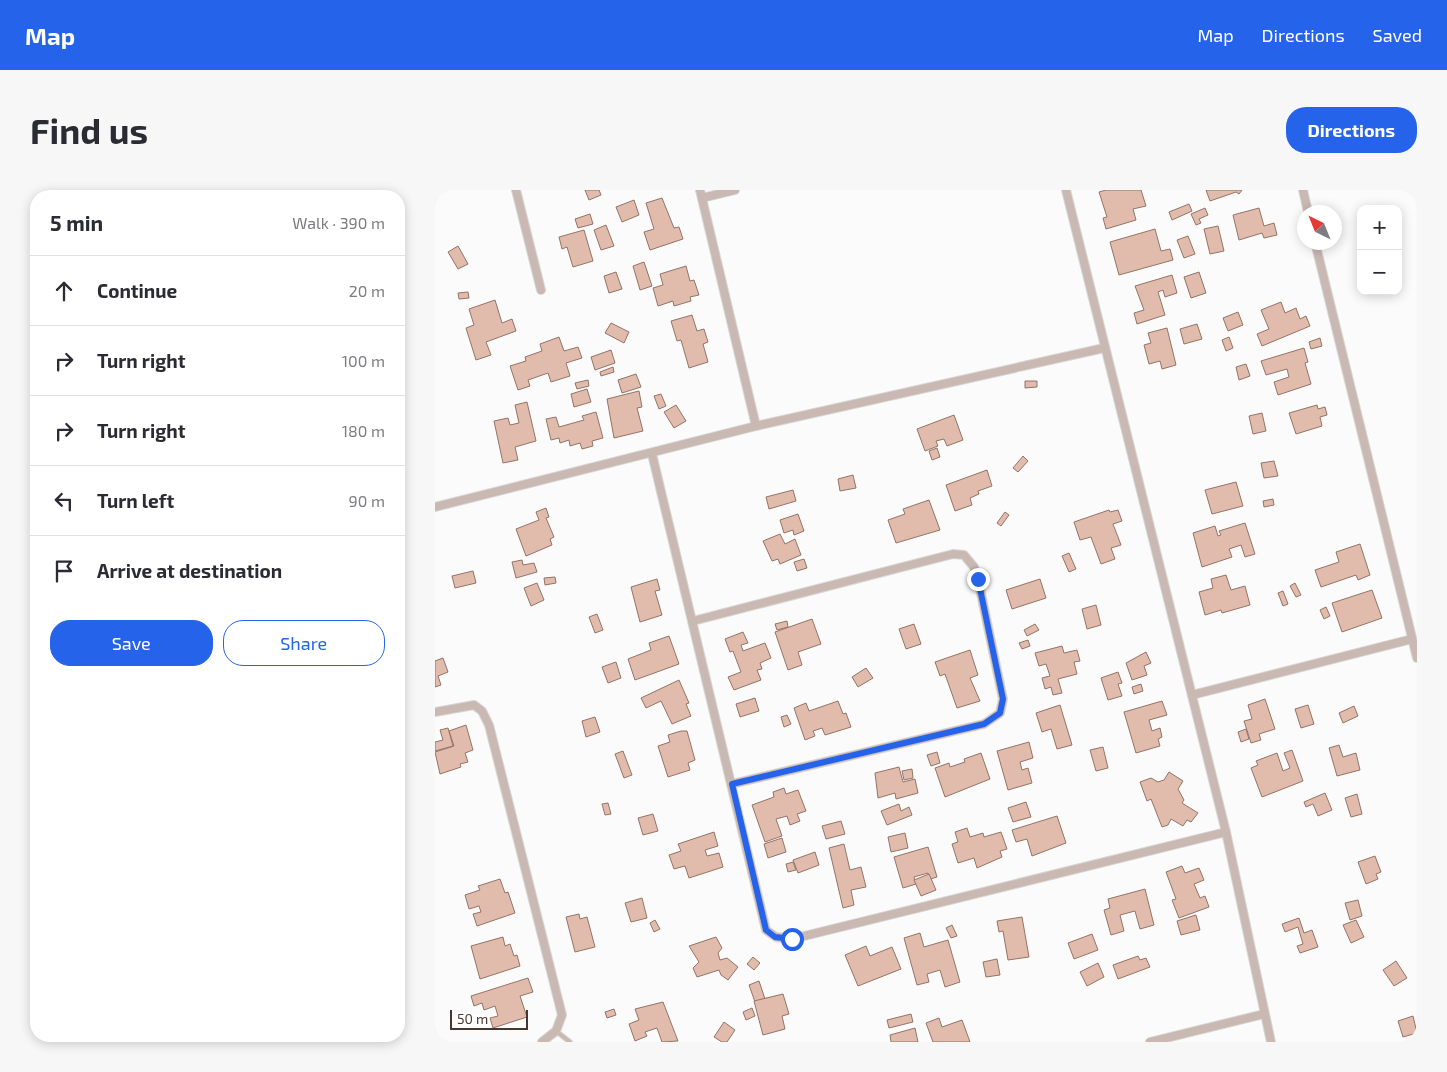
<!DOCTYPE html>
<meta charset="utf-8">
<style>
body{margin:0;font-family:"Exo 2",sans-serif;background:#f7f7f7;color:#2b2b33}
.controls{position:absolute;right:15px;top:15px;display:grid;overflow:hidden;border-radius:10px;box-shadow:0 2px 12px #0003}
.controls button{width:45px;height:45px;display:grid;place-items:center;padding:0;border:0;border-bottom:1px solid #e1e1e2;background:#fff;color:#2b2b33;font:25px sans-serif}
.compass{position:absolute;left:862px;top:15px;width:45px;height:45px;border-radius:50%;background:#fff;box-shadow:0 2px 12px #0003;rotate:317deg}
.scale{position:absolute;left:15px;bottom:12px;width:78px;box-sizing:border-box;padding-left:5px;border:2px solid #453830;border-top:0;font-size:14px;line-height:18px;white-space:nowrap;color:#453830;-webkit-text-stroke:4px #fff;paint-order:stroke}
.stop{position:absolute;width:15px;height:15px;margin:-11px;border:4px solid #2563eb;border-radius:50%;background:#fff}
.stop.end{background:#2563eb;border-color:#fff;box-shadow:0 1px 5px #0008}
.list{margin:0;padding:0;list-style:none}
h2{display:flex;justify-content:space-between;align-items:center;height:65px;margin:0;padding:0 20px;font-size:21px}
h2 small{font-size:16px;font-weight:400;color:#7c7c81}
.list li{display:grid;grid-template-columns:32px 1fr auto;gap:15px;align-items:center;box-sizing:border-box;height:70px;padding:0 20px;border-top:1px solid #e1e1e2}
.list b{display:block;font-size:19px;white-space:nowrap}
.list em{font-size:16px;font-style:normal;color:#7c7c81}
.actions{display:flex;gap:10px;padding:15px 20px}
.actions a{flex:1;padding:11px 0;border:1px solid #2563eb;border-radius:20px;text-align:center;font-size:18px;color:#2563eb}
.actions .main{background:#2563eb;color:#fff}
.icon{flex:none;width:28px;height:28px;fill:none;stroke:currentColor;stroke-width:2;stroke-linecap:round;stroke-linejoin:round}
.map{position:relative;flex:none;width:982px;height:852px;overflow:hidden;border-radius:20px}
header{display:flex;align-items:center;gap:30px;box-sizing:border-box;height:70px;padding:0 25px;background:#2563eb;color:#fff}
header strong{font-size:24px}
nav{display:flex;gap:28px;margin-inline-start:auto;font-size:18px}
.intro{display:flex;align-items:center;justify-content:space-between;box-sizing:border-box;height:120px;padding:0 30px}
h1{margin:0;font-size:35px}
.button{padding:12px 22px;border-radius:20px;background:#2563eb;color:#fff;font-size:18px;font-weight:700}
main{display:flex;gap:30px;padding:0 30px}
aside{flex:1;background:#fff;border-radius:20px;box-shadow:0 2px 12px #0003}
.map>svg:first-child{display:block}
.building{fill:#e1bcad;stroke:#957366}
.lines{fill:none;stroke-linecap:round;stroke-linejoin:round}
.service-casing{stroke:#dad8d6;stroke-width:6}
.minor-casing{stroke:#dad8d6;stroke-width:10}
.service{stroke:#cab8b3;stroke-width:4}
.minor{stroke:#cab8b3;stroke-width:8}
.route{stroke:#2563eb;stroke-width:6}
</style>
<header>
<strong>Map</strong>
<nav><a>Map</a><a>Directions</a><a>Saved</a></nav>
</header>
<div class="intro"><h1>Find us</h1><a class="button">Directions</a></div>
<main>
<aside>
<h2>5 min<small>Walk · 390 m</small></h2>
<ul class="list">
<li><svg class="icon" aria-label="ahead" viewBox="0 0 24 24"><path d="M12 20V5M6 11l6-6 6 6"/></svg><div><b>Continue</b></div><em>20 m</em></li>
<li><svg class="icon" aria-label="right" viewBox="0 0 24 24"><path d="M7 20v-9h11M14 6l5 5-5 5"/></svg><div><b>Turn right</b></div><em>100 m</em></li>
<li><svg class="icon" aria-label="right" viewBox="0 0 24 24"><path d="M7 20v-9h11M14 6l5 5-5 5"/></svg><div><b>Turn right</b></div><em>180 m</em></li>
<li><svg class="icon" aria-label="left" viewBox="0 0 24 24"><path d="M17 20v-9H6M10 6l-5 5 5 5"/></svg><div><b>Turn left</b></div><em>90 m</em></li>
<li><svg class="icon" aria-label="arrive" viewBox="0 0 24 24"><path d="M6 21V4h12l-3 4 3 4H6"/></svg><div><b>Arrive at destination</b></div></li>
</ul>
<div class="actions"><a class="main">Save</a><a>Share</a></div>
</aside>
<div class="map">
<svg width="982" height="852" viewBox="0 0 982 852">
<rect width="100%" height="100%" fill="#fbfbfb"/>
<g class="building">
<polygon points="150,0 164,0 166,5 154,10"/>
<polygon points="671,0 706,0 711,16 698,19 701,30 671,39 668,28 672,27 664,2"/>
<polygon points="771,0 807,0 804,4 801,2 775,11"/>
<polygon points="227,8 239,38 244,37 248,49 215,60 209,42 219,39 211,13"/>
<polygon points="199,10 204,25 187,32 181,17"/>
<polygon points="754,14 757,21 737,30 734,22"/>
<polygon points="770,18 773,25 764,29 766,33 761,35 756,24"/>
<polygon points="824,18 829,36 839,33 842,45 829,48 827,43 804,50 798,25"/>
<polygon points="155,24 158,34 143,38 140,29"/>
<polygon points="171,35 179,56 166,60 159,40"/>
<polygon points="783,36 789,61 775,64 769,39"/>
<polygon points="720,39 726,61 735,59 738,70 684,85 675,52"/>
<polygon points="149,40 158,71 138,77 132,57 127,59 124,47"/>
<polygon points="753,46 760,64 749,68 742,50"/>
<polygon points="23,56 33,74 23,79 13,62"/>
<polygon points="209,72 217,96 205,100 198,76"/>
<polygon points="251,76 255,91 259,90 264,105 255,107 256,111 239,116 238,111 223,116 218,98 228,95 225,84"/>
<polygon points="181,82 187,99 174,103 169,86"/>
<polygon points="764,82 771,103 756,108 749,87"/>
<polygon points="737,85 742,103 730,107 728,100 723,102 730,125 702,134 699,123 709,120 700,96"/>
<polygon points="33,102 34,108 24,109 23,103"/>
<polygon points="60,110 67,133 77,129 81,141 51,152 56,165 41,170 31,138 39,135 34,119"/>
<polygon points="846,112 850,123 861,118 865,129 871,126 875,136 827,156 822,144 834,139 826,120"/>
<polygon points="803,122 808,135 793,141 788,128"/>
<polygon points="257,125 262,141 269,139 273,152 268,154 273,172 254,178 246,150 242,151 236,131"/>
<polygon points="176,133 194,142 189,153 170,143"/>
<polygon points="762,134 767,149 749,154 745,139"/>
<polygon points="732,138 741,175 727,179 725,171 714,174 709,155 716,153 713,143"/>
<polygon points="124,147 129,161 143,157 147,168 131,173 135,186 116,192 113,183 93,190 95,196 83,200 75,176 91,171 90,167 107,161 105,154"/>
<polygon points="794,147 798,158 791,161 787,150"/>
<polygon points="885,148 887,156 876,159 874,152"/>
<polygon points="869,158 873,172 870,173 876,194 843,205 839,192 854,187 852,179 831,185 826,171"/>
<polygon points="176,160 180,173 160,180 156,167"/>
<polygon points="811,174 815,186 804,190 801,177"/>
<polygon points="178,177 179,182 166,186 165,182"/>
<polygon points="201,184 206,197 187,203 183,190"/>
<polygon points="153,190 154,196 142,199 140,193"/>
<polygon points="590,191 602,191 602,197 590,198"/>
<polygon points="152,199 156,212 139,217 136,204"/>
<polygon points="204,201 207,217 202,218 208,241 179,248 172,209"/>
<polygon points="226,204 231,216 224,219 219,206"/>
<polygon points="92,212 101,251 80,257 83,270 68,273 59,231 73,228 75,235 84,233 80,215"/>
<polygon points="241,215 251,231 239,238 229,222"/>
<polygon points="882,215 883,219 890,217 892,225 885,227 887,236 861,244 854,223"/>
<polygon points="161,222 168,248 157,251 158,256 147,259 145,253 135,256 134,250 125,253 124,248 116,250 111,229 121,227 124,237 149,230 147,226"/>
<polygon points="827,223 831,241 818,244 814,226"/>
<polygon points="519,225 528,250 512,256 509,249 501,251 503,256 490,261 482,239"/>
<polygon points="502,258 505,267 497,270 494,261"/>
<polygon points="588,266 593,271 583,282 578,278"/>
<polygon points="839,271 843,286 829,288 826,273"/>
<polygon points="552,280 557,296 543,301 544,304 535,308 537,315 520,321 511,295"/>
<polygon points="418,285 421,298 405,301 403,289"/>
<polygon points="801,292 808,316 777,324 770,300"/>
<polygon points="358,300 361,311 334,319 331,307"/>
<polygon points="838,309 839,315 829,317 828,311"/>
<polygon points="494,310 505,340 461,353 453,330 470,324 468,319"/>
<polygon points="111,318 114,327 111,328 119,347 115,349 117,355 91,366 81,339 104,330 101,322"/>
<polygon points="674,320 675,322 683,320 687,331 678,334 686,355 676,358 680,369 666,374 656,347 645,350 639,332"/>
<polygon points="570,322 574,325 566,336 562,333"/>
<polygon points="363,324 369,341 359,345 358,340 349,343 345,330"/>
<polygon points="810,333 820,364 810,367 806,355 794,359 797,367 767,377 758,343 780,336 783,346 786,345 784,341"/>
<polygon points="345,344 350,354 360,349 366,365 345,374 343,369 337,371 328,351"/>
<polygon points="925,354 935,385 923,390 921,385 886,397 880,380 904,372 901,362"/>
<polygon points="634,363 641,379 634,382 627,366"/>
<polygon points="369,369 372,378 362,381 359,372"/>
<polygon points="87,370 88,375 99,373 102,382 81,388 77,372"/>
<polygon points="38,381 41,393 20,398 17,386"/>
<polygon points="791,385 796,400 810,396 815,415 787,423 786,420 770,425 764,402 778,398 776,389"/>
<polygon points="120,387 121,393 110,395 109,388"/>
<polygon points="222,389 225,400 220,401 227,425 205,432 196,397"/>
<polygon points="605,389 611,408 577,419 571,400"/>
<polygon points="102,393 109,410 96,416 89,398"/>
<polygon points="860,393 866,405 861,407 855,396"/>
<polygon points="937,400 947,428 907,442 897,413"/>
<polygon points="848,401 853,414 848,416 843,403"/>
<polygon points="661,415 666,435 652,439 647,419"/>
<polygon points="891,417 895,426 889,429 885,420"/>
<polygon points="162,424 168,440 160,443 154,427"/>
<polygon points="377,429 386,454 363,462 367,475 353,480 340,442"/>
<polygon points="352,431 353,437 342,440 340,434"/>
<polygon points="479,434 486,454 471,459 464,439"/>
<polygon points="600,434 604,440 592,446 589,440"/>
<polygon points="308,442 313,453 306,455 308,461 330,453 336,468 325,473 327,479 322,480 326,490 299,500 293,487 306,482 298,461 295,462 290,449"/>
<polygon points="234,446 244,474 200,490 193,469 216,460 214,453"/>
<polygon points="593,450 595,456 587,459 584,453"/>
<polygon points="627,456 629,463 642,460 645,471 639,472 642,484 623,489 627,503 618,505 616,497 610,499 607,488 615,486 611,474 604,476 600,463"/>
<polygon points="535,460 543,485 535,488 545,511 522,518 510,484 505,486 500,472"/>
<polygon points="711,462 716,473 709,476 712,485 697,490 691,473"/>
<polygon points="8,468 13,482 3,486 6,495 0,497 0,471"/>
<polygon points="181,472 186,488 173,493 167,477"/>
<polygon points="431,478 438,488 423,497 417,487"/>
<polygon points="683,482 687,493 683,494 687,506 673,510 666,488"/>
<polygon points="244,490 254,513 251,514 256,526 237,534 226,511 211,518 206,508"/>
<polygon points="706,494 708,501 699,504 697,497"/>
<polygon points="320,508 324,521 305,527 301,514"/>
<polygon points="830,509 840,539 824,544 826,550 816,553 809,531 817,529 813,515"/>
<polygon points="403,511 408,524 411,523 416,537 390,545 387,538 378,541 380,546 370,550 359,518 371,513 374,521"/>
<polygon points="727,511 732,525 714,530 717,541 725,538 727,547 723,549 725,556 701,563 689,522"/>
<polygon points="625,515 637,555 622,559 616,539 607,542 601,523"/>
<polygon points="873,515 879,534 866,538 860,519"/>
<polygon points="919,516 923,526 908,533 904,523"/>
<polygon points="352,525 356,534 349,537 346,527"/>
<polygon points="160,527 165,542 151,547 147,531"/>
<polygon points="31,535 38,560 30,563 33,572 25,574 26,577 5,584 0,562 19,556 14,541"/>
<polygon points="13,538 18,556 0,561 0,552 8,550 5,540"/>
<polygon points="811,539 814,549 806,552 803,542"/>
<polygon points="246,541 252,541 260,570 253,573 255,580 233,587 223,556 235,552 233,545"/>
<polygon points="594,552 598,568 585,572 587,580 593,578 597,593 573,600 562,561"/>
<polygon points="904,555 908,567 921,563 925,580 902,586 894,558"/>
<polygon points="668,557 673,578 661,581 655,560"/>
<polygon points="857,560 868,591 827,607 816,578 823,575 821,571 842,563 848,581 855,578 849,563"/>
<polygon points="188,561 197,585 189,588 180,564"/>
<polygon points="502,562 505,573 496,576 492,565"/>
<polygon points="546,563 555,589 510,607 500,578 514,573 515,577 530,572 529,569"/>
<polygon points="464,577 468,592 480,589 483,603 461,609 460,603 443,608 440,583"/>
<polygon points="477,579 478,588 469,590 467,581"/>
<polygon points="734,582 748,591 743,599 749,610 747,613 763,623 756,632 752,630 748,636 736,629 733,635 727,637 716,609 712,611 705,592 716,588 723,592 729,590"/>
<polygon points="349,598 351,604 363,600 371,621 362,624 365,631 355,635 352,626 341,629 347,646 330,652 317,615 339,607 338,602"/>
<polygon points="890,603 897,620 883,626 878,614 871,617 869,612"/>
<polygon points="922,604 927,624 916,627 910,608"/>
<polygon points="591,612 596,627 578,632 573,618"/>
<polygon points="173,613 176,624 170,625 167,614"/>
<polygon points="464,614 466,621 474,617 477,625 452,635 446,621"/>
<polygon points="218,624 223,641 208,645 203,628"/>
<polygon points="622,626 631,653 597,666 592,649 581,652 577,640"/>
<polygon points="406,631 410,644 391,649 387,636"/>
<polygon points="532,638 535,647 548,643 549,647 566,642 572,659 565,661 567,667 542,678 539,668 523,673 517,654 523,652 520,642"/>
<polygon points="279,642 283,656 270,660 272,666 284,663 288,677 254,688 250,676 239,679 234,665 246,661 243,654"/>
<polygon points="470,643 473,658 456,662 453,647"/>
<polygon points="347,648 351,662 333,668 329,654"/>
<polygon points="409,654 415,680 426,677 431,697 416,700 419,715 408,718 394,658"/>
<polygon points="493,657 502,687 495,689 493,683 479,687 481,694 468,698 459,667"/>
<polygon points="380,662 384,675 363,683 358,670"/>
<polygon points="940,666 946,682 941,684 943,689 931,694 923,672"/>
<polygon points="358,672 361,680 353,682 351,674"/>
<polygon points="747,676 750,683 764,678 769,690 759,694 765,708 770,706 774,717 744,728 737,710 741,709 731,682"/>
<polygon points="494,684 501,700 486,706 479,690"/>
<polygon points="65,689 70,703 73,702 80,723 42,736 38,724 46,722 44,716 34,719 30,705 45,700 43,696"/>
<polygon points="710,699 719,735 705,739 700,721 685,725 689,741 676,745 669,720 675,718 673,709"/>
<polygon points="207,708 212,728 196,732 190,713"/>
<polygon points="923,710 927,726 915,730 910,713"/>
<polygon points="144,724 145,729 152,727 160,757 140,762 131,727"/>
<polygon points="761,725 765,740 746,745 742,731"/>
<polygon points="587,727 594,767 573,770 568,741 564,742 562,731"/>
<polygon points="864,728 869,743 877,740 883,757 865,763 862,756 868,754 863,737 850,742 847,734"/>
<polygon points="220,730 225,739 219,742 215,733"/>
<polygon points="921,730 929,747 916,753 908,735"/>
<polygon points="517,735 522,746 516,748 511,738"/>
<polygon points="485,743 489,757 513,750 525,792 510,797 505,780 492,784 494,792 482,795 469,748"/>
<polygon points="657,744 663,760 639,769 633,753"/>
<polygon points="68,747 70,756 75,754 79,766 82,765 85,776 45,789 36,756"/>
<polygon points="281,747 287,758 283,763 285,770 292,768 303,777 293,790 286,785 284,780 262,787 258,778 264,772 254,756"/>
<polygon points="431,756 435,766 457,757 466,779 423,796 410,765"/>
<polygon points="703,766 705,770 711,768 715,777 683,789 678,775"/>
<polygon points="318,767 325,773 319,780 312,774"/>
<polygon points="562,769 565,785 551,787 548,772"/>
<polygon points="961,771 972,788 959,796 948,780"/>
<polygon points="663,773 669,787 652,796 645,782"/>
<polygon points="93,788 98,802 85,806 92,827 58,838 55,828 63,826 60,816 49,820 47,813 39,816 36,806"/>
<polygon points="324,791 330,809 320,812 314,795"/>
<polygon points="348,804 354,824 347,826 350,839 328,845 319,811"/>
<polygon points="228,812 243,851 227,852 222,838 210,842 212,846 200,851 194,834 204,830 200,819"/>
<polygon points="317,818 320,826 311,830 308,822"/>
<polygon points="179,819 181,825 172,828 170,822"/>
<polygon points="476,824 478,832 454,838 452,830"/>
<polygon points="978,826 982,843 968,847 963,831"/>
<polygon points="504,828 507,837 527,830 535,852 498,852 491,833"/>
<polygon points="289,832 300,840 292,852 287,852 279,847"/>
<polygon points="480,838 483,852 456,852 455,845"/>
</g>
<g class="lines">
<defs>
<polyline id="service" points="121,841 135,852"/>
<g id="minor">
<polyline points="81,0 106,100"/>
<polyline points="265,0 321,236"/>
<polyline points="631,0 791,642 836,852"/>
<polyline points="868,0 873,22"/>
<polyline points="267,8 300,0"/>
<polyline points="880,52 982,468"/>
<polyline points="217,264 331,740 341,747 357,749 791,642"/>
<polyline points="0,317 321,236 669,158"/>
<polyline points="258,431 518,364 529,365 539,377 543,389 568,509 565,523 549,534 297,594"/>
<polyline points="757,505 977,449"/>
<polyline points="0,522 39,515 47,521 54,535 127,825 121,841 107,852"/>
<polyline points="715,852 829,824"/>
</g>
</defs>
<use href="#service" class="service-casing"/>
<use href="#minor" class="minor-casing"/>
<use href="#service" class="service"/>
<use href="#minor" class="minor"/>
</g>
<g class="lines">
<polyline class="route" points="357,749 340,747 331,740 297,594 549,534 565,523 568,509 543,389"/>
</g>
</svg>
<div class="controls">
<button>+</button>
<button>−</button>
</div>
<svg class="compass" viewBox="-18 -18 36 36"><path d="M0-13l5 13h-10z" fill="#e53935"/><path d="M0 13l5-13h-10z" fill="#7c7c81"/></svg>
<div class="scale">50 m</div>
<div class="stop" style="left:357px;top:749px"></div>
<div class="stop end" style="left:543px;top:389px"></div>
</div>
</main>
